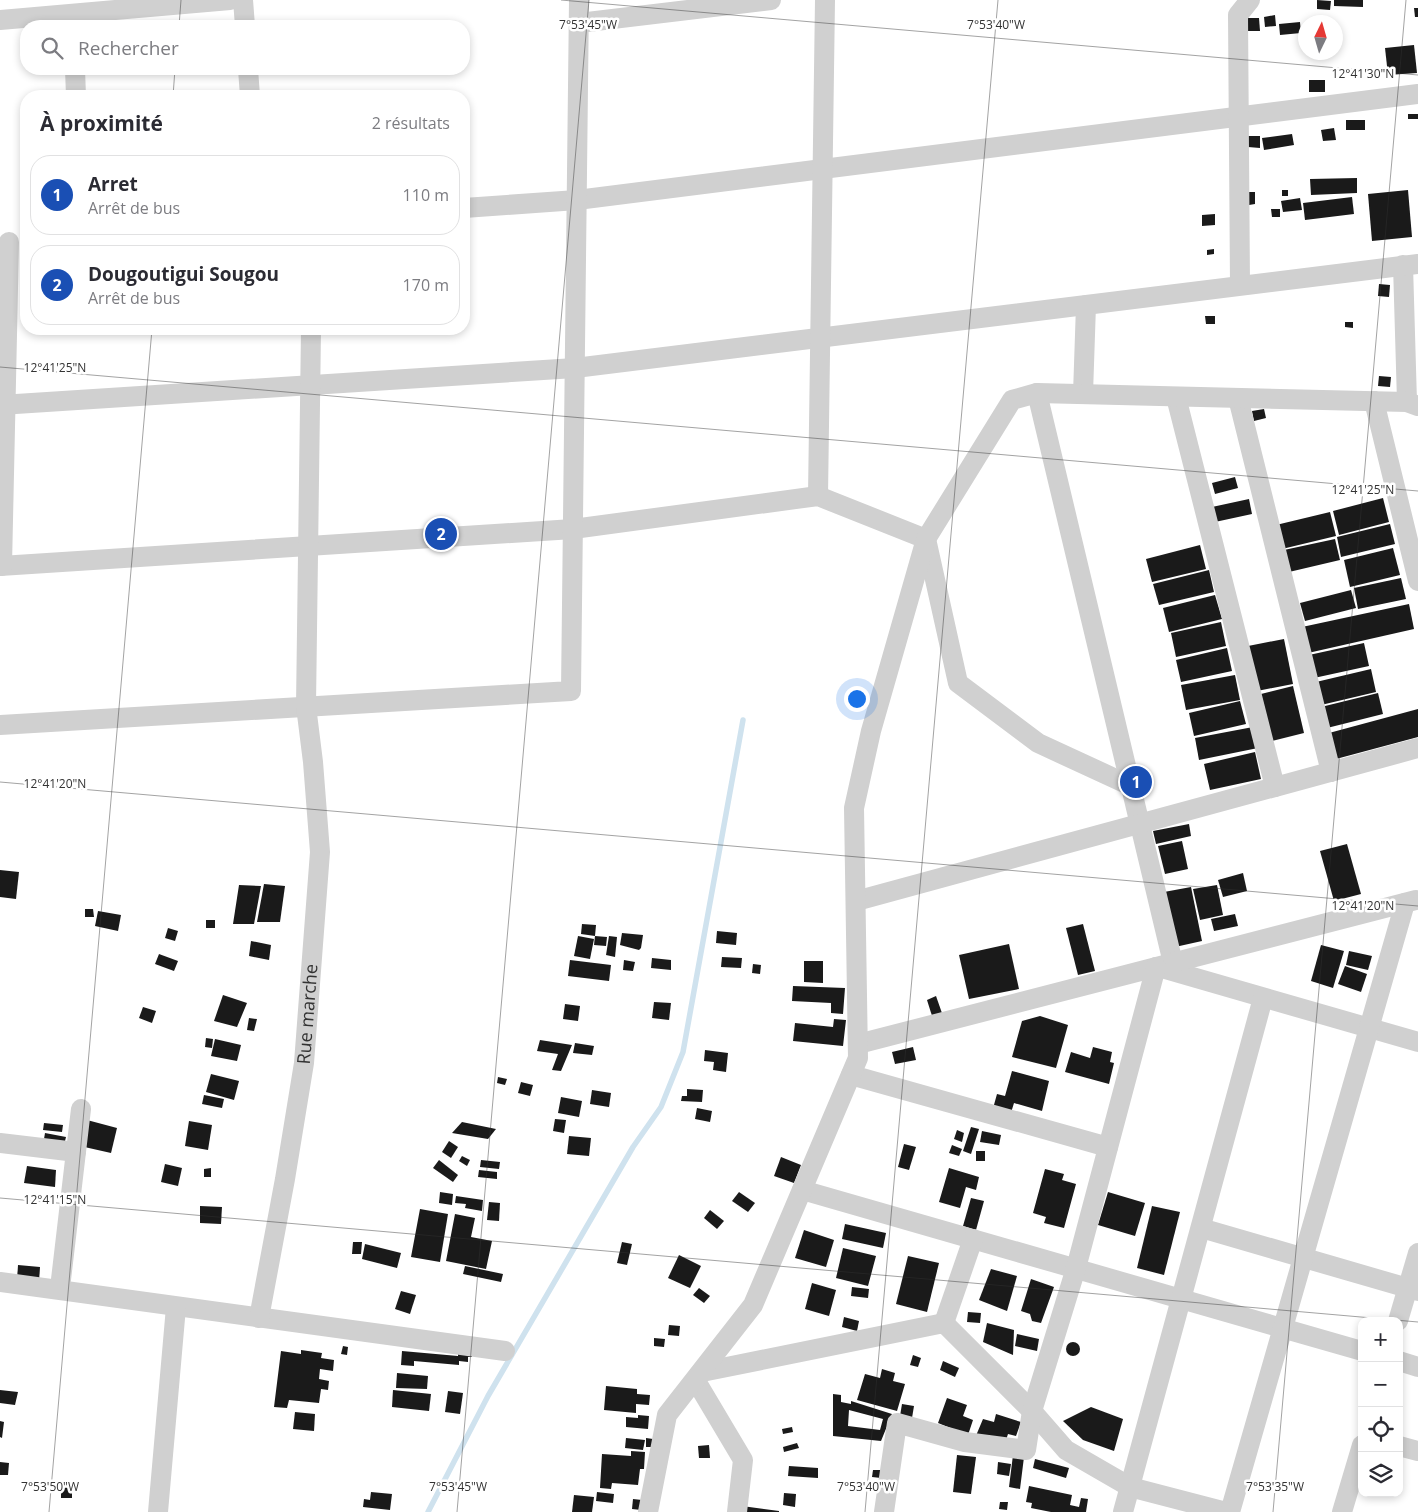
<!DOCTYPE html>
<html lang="fr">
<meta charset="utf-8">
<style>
body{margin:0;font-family:"Open Sans",sans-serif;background:#f2f2f3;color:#2b2b33}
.controls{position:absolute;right:15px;bottom:15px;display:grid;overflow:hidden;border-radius:10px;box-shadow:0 2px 8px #0003}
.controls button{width:45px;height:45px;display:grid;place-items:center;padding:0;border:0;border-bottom:1px solid #e1e1e2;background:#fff;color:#2b2b33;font:25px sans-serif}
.compass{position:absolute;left:1298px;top:15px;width:45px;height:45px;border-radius:50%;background:#fff;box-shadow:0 2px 8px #0003;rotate:5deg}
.you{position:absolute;left:856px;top:698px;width:18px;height:18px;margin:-12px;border:4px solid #fff;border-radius:50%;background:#1a73e8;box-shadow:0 0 0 8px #1a73e833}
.badge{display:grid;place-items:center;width:32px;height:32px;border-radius:50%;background:#db2777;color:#fff;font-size:16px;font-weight:700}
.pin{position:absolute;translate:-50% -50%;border:2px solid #fff;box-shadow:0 1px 5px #0006}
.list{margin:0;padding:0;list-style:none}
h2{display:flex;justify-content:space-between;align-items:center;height:65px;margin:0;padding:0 20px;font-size:21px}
h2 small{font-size:16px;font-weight:400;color:#7c7c81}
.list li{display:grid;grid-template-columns:32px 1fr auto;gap:15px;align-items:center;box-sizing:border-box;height:80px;margin:0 10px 10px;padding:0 10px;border:1px solid #e1e1e2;border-radius:20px}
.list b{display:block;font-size:19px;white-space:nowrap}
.list p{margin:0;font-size:16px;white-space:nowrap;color:#7c7c81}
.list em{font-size:16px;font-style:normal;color:#7c7c81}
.icon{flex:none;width:28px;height:28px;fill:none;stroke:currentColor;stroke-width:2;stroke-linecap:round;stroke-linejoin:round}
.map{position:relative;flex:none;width:1418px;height:1512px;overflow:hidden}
.search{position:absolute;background:#fff;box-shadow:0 2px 8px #0003;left:20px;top:20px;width:450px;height:55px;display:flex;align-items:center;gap:12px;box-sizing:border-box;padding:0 18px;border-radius:20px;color:#7c7c81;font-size:19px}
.panel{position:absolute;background:#fff;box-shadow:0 2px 8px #0003;left:20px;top:90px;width:450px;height:245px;border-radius:20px}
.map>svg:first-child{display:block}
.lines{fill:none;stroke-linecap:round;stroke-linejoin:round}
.stream{stroke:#cfe2ee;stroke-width:5.5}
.building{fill:#1a1a1a;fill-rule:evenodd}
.street{stroke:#d0d0d0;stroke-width:20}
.ticks{fill:none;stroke:#333;stroke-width:1;stroke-opacity:0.45}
.labels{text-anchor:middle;stroke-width:5;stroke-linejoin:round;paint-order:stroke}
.street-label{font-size:18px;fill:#333;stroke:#fff}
.ticks-label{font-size:12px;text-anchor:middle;fill:#333;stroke:#fff;stroke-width:5;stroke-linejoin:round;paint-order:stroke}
</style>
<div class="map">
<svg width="1418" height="1512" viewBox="0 0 1418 1512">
<rect width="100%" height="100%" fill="#fff"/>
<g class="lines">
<polyline class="stream" points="428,1512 488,1396 633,1147 661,1107 683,1052 743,720"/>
</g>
<g class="building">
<polygon points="1317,0 1331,1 1330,10 1317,9"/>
<polygon points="1334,0 1363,0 1363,7 1334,6"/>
<polygon points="1414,8 1418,8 1418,17 1415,17"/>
<polygon points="1275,15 1276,26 1265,27 1264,17"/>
<polygon points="1244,18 1259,18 1260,31 1244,31"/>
<polygon points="1300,22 1301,33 1280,35 1279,24"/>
<polygon points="1414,45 1417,73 1388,75 1385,48"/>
<rect x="1309" y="80" width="16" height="12"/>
<rect x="1408" y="114" width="10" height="5"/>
<rect x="1346" y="120" width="19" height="10"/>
<polygon points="1334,128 1336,140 1323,141 1321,130"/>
<polygon points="1292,134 1294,145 1264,150 1262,138"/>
<polygon points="1248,136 1260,136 1260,148 1248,147"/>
<polygon points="1357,178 1357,193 1311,195 1310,179"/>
<rect x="1282" y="190" width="6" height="6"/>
<polygon points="1408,190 1412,237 1372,241 1368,194"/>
<polygon points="1249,192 1255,192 1255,204 1249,205"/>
<polygon points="1352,197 1354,214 1305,220 1303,203"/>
<polygon points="1300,198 1302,210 1283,212 1281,201"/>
<polygon points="1271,209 1280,209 1280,217 1272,217"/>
<polygon points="1215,214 1215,225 1202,226 1202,215"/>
<polygon points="1214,249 1214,254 1207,255 1207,250"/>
<polygon points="1379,284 1390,285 1389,297 1378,296"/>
<polygon points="1205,316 1215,316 1215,324 1206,324"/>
<polygon points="1345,322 1353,322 1353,328 1345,327"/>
<polygon points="1379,376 1391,377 1390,387 1378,386"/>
<polygon points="1264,409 1266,418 1254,421 1252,411"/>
<polygon points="1235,477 1238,488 1215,494 1212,483"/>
<polygon points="1383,498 1389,522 1339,535 1333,511"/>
<polygon points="1249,499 1252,514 1215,522 1212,507"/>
<polygon points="1330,512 1336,536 1282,549 1276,525"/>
<polygon points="1390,524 1395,544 1341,557 1337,537"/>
<polygon points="1335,539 1340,560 1289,572 1284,550"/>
<polygon points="1200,545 1206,569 1152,582 1146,559"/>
<polygon points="1393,548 1400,575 1350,587 1344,560"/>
<polygon points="1209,570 1214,592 1159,605 1153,584"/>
<polygon points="1401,578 1406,599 1358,609 1354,588"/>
<polygon points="1351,590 1356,608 1305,621 1300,603"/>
<polygon points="1215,595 1222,619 1169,632 1163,608"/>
<polygon points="1409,604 1414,629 1308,653 1302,627"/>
<polygon points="1221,622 1226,646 1176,657 1171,633"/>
<polygon points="1284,639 1293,684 1257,691 1248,646"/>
<polygon points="1364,643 1369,666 1314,678 1309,655"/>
<polygon points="1227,648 1232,671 1181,682 1176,660"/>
<polygon points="1371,669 1376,692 1321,705 1316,682"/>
<polygon points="1235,675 1240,700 1186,710 1181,685"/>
<polygon points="1293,686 1304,733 1272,741 1261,694"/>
<polygon points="1378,693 1383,714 1327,728 1321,707"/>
<polygon points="1240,701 1246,724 1194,736 1189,713"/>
<polygon points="1418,709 1418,737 1336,759 1329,733"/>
<polygon points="1253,727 1258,748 1199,760 1195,738"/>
<polygon points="1255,752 1261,779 1210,790 1204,764"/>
<polygon points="1189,824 1191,836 1156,844 1153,831"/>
<polygon points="1182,841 1188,869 1165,874 1158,846"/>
<polygon points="1347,844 1361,894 1334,901 1320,851"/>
<polygon points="0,870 19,872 16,899 0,897"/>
<polygon points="1243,873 1247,891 1223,897 1218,880"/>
<polygon points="264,884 285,886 280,922 257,922"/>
<polygon points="239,885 261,886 254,924 233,924"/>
<polygon points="1217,885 1223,915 1200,920 1193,889"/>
<polygon points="1191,887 1202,941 1175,947 1164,892"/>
<polygon points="85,909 93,909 94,917 85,917"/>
<polygon points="98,911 121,915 118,931 95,926"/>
<polygon points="1235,914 1238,926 1214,931 1211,919"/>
<rect x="206" y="920" width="9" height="8"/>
<polygon points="582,924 596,925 595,936 581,934"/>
<polygon points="1083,924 1095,971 1078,975 1066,928"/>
<polygon points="168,928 178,931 175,941 165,938"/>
<polygon points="717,931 737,933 736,945 716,943"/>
<polygon points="622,933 643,935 641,948 639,950 620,945"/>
<polygon points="578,936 594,939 590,959 574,956"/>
<polygon points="595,936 607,937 606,946 594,945"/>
<polygon points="609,936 617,937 615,957 606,955"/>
<polygon points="251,941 271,945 269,960 249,956"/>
<polygon points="1009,944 1019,989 969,999 959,955"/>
<polygon points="1321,945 1344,951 1333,988 1311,981"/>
<polygon points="1349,951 1372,956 1368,970 1346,965"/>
<polygon points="159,954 178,961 174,971 155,964"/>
<polygon points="722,957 742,958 741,968 721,967"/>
<polygon points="652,958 671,960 671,970 651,968"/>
<polygon points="570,960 611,965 609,981 568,976"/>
<polygon points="624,960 635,962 633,971 623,970"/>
<polygon points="804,961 823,961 823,983 804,982"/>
<polygon points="753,964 761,965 760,974 752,973"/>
<polygon points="1345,966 1367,974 1361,992 1338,984"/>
<polygon points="793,986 845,988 843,1014 831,1013 831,1003 792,1001"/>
<polygon points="223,995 247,1003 237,1027 214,1021"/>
<polygon points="936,996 943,1016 933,1019 927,1000"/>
<polygon points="654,1002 671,1003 669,1020 652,1018"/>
<polygon points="565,1004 580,1006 578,1021 563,1019"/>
<polygon points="143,1007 156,1011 152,1023 139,1018"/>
<polygon points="1040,1016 1068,1025 1056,1068 1012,1057 1022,1021"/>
<polygon points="249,1018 257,1019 254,1031 247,1030"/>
<polygon points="834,1019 846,1020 843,1046 793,1041 795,1023 833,1027"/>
<polygon points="206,1038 213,1039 212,1048 205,1047"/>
<polygon points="215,1039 241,1045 237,1061 211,1056"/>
<polygon points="540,1040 572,1045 561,1071 552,1070 558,1054 537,1051"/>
<polygon points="575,1043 594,1046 592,1055 573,1053"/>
<polygon points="913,1047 916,1060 895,1064 892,1052"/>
<polygon points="1093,1047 1112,1052 1110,1062 1114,1063 1109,1084 1065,1072 1071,1052 1090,1058"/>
<polygon points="705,1050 728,1053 726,1072 713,1070 714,1062 704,1061"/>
<polygon points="1012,1071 1049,1081 1042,1111 1014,1103 1010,1116 992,1112 997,1094 1005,1096"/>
<polygon points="211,1074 239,1081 234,1100 206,1092"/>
<polygon points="498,1077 507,1079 505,1085 497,1083"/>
<polygon points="521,1082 533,1085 530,1096 518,1093"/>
<polygon points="687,1089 703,1090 702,1102 681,1101 682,1096 687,1096"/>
<polygon points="592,1090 611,1093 609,1107 590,1104"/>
<polygon points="204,1095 224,1099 222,1108 202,1104"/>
<polygon points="561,1097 582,1101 579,1117 558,1113"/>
<polygon points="697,1108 712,1111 710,1122 695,1119"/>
<polygon points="555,1119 566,1120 564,1133 553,1131"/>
<polygon points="87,1120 117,1128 111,1153 80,1146"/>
<polygon points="189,1121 212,1125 208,1150 185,1146"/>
<polygon points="462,1122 496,1129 488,1139 452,1133"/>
<polygon points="44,1123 63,1125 62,1132 43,1130"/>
<polygon points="971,1127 979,1129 971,1154 963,1151"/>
<polygon points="957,1130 964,1133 962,1142 954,1139"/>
<polygon points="982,1131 1001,1135 999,1145 980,1142"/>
<polygon points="45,1133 66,1137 63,1149 43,1145"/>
<polygon points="569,1136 591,1138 589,1156 567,1154"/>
<polygon points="449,1141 458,1147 451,1158 442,1152"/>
<polygon points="904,1144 916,1147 909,1170 898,1167"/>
<polygon points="952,1145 962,1149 959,1156 949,1153"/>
<rect x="976" y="1151" width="9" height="10"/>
<polygon points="462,1156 470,1160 467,1166 459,1161"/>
<polygon points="781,1157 801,1165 794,1183 774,1176"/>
<polygon points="439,1160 458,1175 453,1182 433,1168"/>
<polygon points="481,1160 500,1162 499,1169 480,1167"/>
<polygon points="165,1164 182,1168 178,1186 161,1182"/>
<polygon points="27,1166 56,1170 55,1187 24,1183"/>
<polygon points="211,1168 211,1177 204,1177 204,1169"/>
<polygon points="949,1168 979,1177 976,1190 966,1187 960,1208 939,1202"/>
<polygon points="1045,1169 1064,1174 1062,1180 1076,1184 1064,1228 1044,1223 1046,1217 1033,1213"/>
<polygon points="479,1170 497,1172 497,1179 478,1177"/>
<polygon points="440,1192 453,1194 452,1205 439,1203"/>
<polygon points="739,1192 755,1203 748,1212 732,1201"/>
<polygon points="1108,1192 1145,1203 1135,1236 1098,1225"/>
<polygon points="456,1196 483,1200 482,1211 465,1208 466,1204 455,1203"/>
<polygon points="971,1198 984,1201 976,1230 963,1226"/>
<polygon points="489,1202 500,1203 499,1221 487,1220"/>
<polygon points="200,1206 222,1207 221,1224 200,1223"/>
<polygon points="1152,1206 1180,1212 1164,1275 1137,1268"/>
<polygon points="420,1209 448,1214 440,1262 411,1257"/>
<polygon points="710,1210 724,1221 717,1229 704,1218"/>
<polygon points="455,1214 475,1218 471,1237 492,1241 486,1269 446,1261"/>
<polygon points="845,1224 886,1233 883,1248 842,1239"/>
<polygon points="804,1230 834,1240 826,1267 795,1258"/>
<polygon points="353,1242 362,1242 361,1254 352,1254"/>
<polygon points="622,1242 632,1244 627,1265 617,1263"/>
<polygon points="365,1244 401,1253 397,1268 362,1259"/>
<polygon points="843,1248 876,1256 868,1286 836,1278"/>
<polygon points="679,1255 701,1266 690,1288 668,1278"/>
<polygon points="908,1256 939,1263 927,1312 896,1304"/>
<polygon points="18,1265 40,1267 39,1282 17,1280"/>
<polygon points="465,1266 503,1274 501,1282 463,1274"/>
<polygon points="991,1269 1017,1276 1007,1311 979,1300"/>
<polygon points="1031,1279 1054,1287 1041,1323 1032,1321 1030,1314 1021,1311"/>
<polygon points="812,1283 836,1290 829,1316 805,1309"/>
<polygon points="852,1287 869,1289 868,1298 851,1296"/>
<polygon points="699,1288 710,1296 704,1303 693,1295"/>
<polygon points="401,1291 416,1295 410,1314 395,1309"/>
<polygon points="968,1312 981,1313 980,1323 967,1322"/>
<polygon points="844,1317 859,1321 857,1331 842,1327"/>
<polygon points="987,1323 1014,1330 1013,1355 983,1342"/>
<polygon points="669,1325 680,1326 679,1336 668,1335"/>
<polygon points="1017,1334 1039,1339 1037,1351 1015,1346"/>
<polygon points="654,1338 665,1339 664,1347 654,1346"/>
<circle cx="1073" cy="1349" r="7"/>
<polygon points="343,1346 348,1347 347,1355 341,1354"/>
<polygon points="301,1350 322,1353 321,1358 334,1360 333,1371 320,1369 319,1379 329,1381 328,1390 321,1389 319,1403 289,1400 287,1408 274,1407 281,1351 301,1354"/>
<polygon points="402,1351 458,1356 458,1353 472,1354 472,1357 468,1357 468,1362 459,1361 459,1365 414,1361 414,1366 401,1365"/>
<polygon points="913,1355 921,1358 918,1367 910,1365"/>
<polygon points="943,1361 959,1368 955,1377 940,1370"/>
<polygon points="882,1369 895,1373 893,1381 905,1384 897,1411 857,1400 865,1374 880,1378"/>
<polygon points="397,1373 428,1376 427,1389 396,1388"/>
<polygon points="606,1386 637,1389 637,1394 650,1395 649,1405 636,1404 636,1413 604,1410"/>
<polygon points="0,1390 18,1392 15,1405 0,1403"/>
<polygon points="393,1390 431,1394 429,1411 392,1407"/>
<polygon points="448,1391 463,1393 460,1414 445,1412"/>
<path d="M833,1394L841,1395V1402L851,1404V1401L892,1414L881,1441L833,1436ZM849,1410L883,1419L880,1430L848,1426Z"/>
<polygon points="947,1398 967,1405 963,1416 973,1420 968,1435 938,1423"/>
<polygon points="902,1404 914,1406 912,1418 900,1416"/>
<polygon points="1091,1407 1123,1419 1114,1451 1083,1440 1063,1421"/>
<polygon points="295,1412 315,1414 314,1431 293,1429"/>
<polygon points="996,1414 1021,1422 1016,1436 1008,1434 1004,1446 975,1438 983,1419 994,1422"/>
<polygon points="638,1415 649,1416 648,1429 626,1427 626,1417 638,1418"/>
<polygon points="0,1421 4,1422 2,1438 0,1437"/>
<polygon points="792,1427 793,1432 783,1434 782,1429"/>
<polygon points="626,1438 645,1440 643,1450 625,1448"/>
<polygon points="646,1438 653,1439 652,1447 646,1447"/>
<polygon points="797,1443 799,1448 784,1452 783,1447"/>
<polygon points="709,1445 710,1458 699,1458 698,1446"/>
<polygon points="631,1451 645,1452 644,1469 640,1469 638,1485 612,1483 611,1489 600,1488 602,1454 631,1456"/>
<polygon points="957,1455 976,1457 971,1494 953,1492"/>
<polygon points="1013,1455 1024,1457 1020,1489 1009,1487"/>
<polygon points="1035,1459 1069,1468 1066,1478 1033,1468"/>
<polygon points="0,1462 9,1463 8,1475 0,1475"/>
<polygon points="998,1462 1011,1464 1009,1476 997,1474"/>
<polygon points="789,1466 818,1468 818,1478 788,1476"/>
<polygon points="873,1470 881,1470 881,1478 872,1477"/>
<rect x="61" y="1486" width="11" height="12"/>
<polygon points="1029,1486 1072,1495 1070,1505 1079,1507 1081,1498 1088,1499 1086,1512 1051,1512 1031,1508 1032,1503 1026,1502"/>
<polygon points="371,1492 392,1494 390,1510 363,1507 364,1499 370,1500"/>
<polygon points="597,1492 614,1494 613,1503 596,1501"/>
<polygon points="784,1493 796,1494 795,1507 783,1505"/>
<polygon points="574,1495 594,1497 592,1512 572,1512"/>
<polygon points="633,1499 642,1500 641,1510 632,1509"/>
<polygon points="1000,1502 1008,1502 1007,1510 999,1509"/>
<polygon points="742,1506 779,1511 779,1512 741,1512"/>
</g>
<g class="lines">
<g class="street">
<polyline points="243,0 245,26"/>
<polyline points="0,20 230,0"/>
<polyline points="579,23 771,0"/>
<polyline points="75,69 76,96"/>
<polyline points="248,69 250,96"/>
<polyline points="464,208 577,200 1418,94"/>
<polyline points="1403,265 1407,402"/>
<polyline points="1240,285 1238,15 1250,0"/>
<polyline points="1037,393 1173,963"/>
<polyline points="1083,394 1086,305"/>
<polyline points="1176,397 1275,787"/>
<polyline points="1238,398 1331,772"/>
<polyline points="1374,401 1418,581"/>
<polyline points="0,405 575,368 1418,264"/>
<polyline points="818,496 825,0"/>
<polyline points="0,566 573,529 818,496 926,539 958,683 1038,743 1131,786"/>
<polyline points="2,566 9,242"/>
<polyline points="0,725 571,691 579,0"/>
<polyline points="856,901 1418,748"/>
<polyline points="1158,967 1418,1042"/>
<polyline points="858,1044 1416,900"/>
<polyline points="851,1075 1108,1147"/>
<polyline points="0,1143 76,1152"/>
<polyline points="802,1190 1362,1351"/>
<polyline points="1201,1228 1418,1291"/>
<polyline points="0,1282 505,1351"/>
<polyline points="60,1288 81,1109"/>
<path id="s1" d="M259,1318L285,1179L304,1063L320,852L313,762L306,706L311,329"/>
<polyline points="1398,1321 1418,1253"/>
<polyline points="944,1323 973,1239"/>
<polyline points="1399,1361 1418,1367"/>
<polyline points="702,1372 944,1323 1032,1411 1066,1450 1130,1487 1226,1512"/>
<polyline points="696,1381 743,1460 737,1512"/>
<polyline points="1399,1446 1418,1451"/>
<polyline points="158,1512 176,1307"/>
<polyline points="648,1512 667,1415 753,1305 858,1058 854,808 871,731 926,539 1012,400 1037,393 1407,402 1418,406"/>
<polyline points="884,1512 897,1423 965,1442 1026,1450 1032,1411 1076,1268 1156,967"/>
<polyline points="1123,1512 1263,998"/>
<polyline points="1230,1512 1405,903"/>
<polyline points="1342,1512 1362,1445"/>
</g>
</g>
<path class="ticks" d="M561,0L1418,75M179,26L181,0M173,96L175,69M0,367L1418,491M0,782L1418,906M0,1198L1418,1322M49,1512L152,329M457,1512L589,0M865,1512L998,0M1273,1512L1406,0"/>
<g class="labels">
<g class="street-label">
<text dy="6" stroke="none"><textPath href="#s1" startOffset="308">Rue marche</textPath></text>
</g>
</g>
<g class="ticks-label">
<text x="588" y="29">7°53'45"W</text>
<text x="996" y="29">7°53'40"W</text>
<text x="1363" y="78">12°41'30"N</text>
<text x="55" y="372">12°41'25"N</text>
<text x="1363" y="494">12°41'25"N</text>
<text x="55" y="788">12°41'20"N</text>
<text x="1363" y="910">12°41'20"N</text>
<text x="55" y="1204">12°41'15"N</text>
<text x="50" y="1491">7°53'50"W</text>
<text x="458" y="1491">7°53'45"W</text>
<text x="866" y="1491">7°53'40"W</text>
<text x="1275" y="1491">7°53'35"W</text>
</g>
</svg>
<div class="controls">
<button>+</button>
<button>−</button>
<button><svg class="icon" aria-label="locate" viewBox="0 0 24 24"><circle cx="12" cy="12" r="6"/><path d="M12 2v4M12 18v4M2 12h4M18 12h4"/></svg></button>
<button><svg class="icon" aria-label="layers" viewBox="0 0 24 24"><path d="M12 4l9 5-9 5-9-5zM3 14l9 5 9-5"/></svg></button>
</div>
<svg class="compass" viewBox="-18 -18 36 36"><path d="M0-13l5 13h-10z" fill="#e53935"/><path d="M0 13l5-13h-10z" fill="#7c7c81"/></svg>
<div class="you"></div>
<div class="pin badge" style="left:1136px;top:782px;background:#1a4fb4">1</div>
<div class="pin badge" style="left:441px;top:534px;background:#1a4fb4">2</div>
<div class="search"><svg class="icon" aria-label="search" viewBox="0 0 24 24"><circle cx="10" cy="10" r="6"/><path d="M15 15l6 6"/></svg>Rechercher</div>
<section class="panel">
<h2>À proximité<small>2 résultats</small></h2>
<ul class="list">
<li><span class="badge" style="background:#1a4fb4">1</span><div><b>Arret</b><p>Arrêt de bus</p></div><em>110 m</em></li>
<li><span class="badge" style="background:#1a4fb4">2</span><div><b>Dougoutigui Sougou</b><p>Arrêt de bus</p></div><em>170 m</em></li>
</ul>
</section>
</div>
